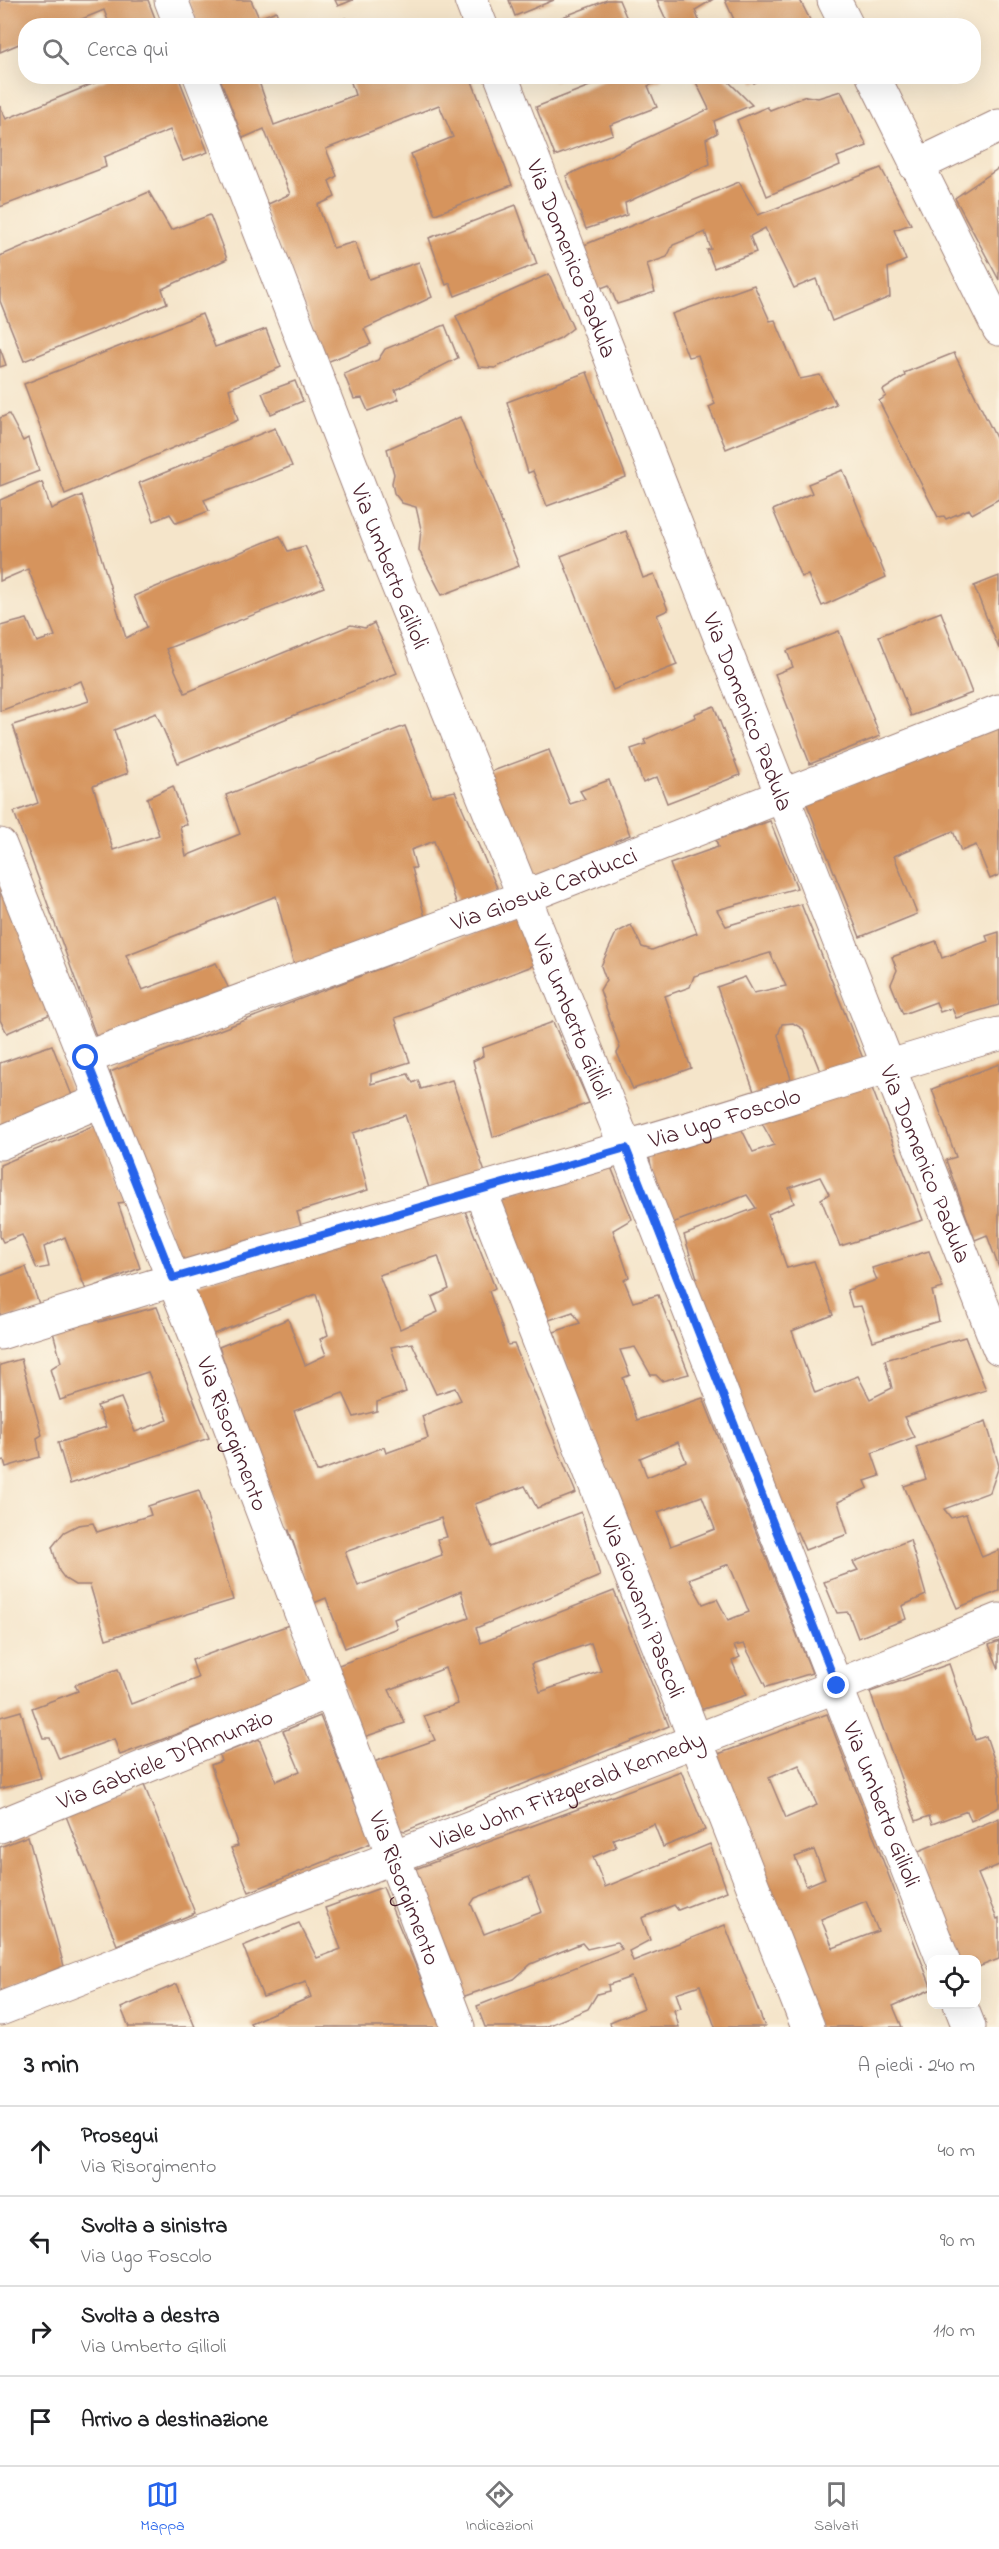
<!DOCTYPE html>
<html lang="it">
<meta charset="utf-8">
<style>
body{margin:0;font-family:"Indie Flower",sans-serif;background:#f2f2f2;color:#202124}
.controls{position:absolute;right:18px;bottom:18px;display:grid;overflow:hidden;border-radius:12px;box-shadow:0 6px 24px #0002}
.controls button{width:54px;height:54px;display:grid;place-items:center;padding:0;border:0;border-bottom:2px solid #e0e0e0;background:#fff;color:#202124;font:30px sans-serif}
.stop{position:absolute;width:18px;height:18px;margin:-14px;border:4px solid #2563eb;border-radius:50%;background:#fff}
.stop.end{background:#2563eb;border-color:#fff;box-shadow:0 2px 6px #0008}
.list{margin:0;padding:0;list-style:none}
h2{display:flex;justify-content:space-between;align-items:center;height:78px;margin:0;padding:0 24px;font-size:26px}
h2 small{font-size:20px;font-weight:400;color:#757577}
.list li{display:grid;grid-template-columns:39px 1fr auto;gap:18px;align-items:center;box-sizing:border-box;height:90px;padding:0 24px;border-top:2px solid #e0e0e0}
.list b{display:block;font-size:22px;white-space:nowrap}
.list p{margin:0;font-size:20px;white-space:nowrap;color:#757577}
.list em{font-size:20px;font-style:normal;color:#757577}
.icon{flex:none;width:33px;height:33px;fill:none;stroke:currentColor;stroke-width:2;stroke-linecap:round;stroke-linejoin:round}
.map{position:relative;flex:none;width:999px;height:2027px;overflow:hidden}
.search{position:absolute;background:#fff;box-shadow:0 6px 24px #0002;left:18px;right:18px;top:18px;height:66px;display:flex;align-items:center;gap:15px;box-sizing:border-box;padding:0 21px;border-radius:24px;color:#757577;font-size:22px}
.sheet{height:438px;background:#fff}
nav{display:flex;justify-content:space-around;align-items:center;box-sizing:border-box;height:84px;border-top:2px solid #e0e0e0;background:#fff;font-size:16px;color:#757577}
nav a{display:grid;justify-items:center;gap:3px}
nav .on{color:#2563eb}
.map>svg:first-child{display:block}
.building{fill:#d6945d;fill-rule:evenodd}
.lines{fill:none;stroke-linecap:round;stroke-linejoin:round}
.minor-casing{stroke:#a0827a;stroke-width:35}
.minor{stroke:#fff;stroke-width:33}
.route{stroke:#2563eb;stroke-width:8}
.labels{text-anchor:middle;stroke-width:5;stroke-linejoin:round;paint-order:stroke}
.street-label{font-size:24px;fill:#4a1f2b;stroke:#fcf5e5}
</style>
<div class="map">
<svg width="999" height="2027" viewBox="0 0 999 2027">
<rect width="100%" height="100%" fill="#fcf5e5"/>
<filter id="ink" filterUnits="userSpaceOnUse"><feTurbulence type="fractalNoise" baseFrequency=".0167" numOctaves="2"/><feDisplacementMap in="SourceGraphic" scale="12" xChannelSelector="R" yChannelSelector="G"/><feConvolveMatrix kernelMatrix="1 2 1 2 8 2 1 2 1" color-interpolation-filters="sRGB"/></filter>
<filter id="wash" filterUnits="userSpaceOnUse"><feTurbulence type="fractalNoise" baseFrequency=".008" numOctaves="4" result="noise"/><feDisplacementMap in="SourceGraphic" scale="24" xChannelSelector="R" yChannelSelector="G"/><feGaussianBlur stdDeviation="1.35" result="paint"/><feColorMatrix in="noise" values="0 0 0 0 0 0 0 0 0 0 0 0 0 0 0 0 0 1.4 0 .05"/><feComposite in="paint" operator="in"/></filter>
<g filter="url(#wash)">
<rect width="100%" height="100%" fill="#f5e5ca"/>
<g id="blocks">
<g class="building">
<polygon points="0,0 148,0 158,26 110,26 104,10 65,26 26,26 26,41 0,52"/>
<polygon points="188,0 251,0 259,18 276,11 281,26 198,26"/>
<polygon points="335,0 353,0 338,6"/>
<polygon points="509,0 554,0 515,16"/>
<polygon points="607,0 619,0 630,26 539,26"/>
<polygon points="657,0 712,0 695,10 701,26 669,26"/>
<polygon points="725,0 800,0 813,26 737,26"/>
<polygon points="346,18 351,26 327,26 327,25"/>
<polygon points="112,76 178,76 208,152 183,161 170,130 104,157 106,167 0,207 0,106 6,119"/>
<polygon points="219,76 257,76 274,125 355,95 349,76 470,76 512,185 435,214 411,154 453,137 439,105 326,149 337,176 329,181 335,197 318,205 333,248 355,242 369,279 419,262 432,297 364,329 371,344 327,362 264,206 290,194 264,129 243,138"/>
<polygon points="551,76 565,76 565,77 553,81"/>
<polygon points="615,76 661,76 662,80 648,86 657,107 610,125 613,134 555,156 536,107"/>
<polygon points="693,76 723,76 752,105 714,121 717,133 706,139 710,164 625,203 627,215 586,229 566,176 709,109"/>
<polygon points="750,76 768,76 754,83"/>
<polygon points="841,91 867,146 837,157 840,165 767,196 737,120 767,107 770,110 806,96 818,98"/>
<polygon points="881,168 911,224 894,230 906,260 888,268 890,297 832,321 816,279 794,288 765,228 750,236 756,252 714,268 707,250 711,249 705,232 673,245 667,257 647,264 655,292 617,304 609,285 596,290 579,247 739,182 758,215"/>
<polygon points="999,168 999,280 955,198"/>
<polygon points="149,192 171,230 210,215 227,259 162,289 167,303 24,361 0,301 0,256"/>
<polygon points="516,205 537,264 455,296 450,283 446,285 429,238"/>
<polygon points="549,274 573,328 560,338 495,368 479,367 456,316"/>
<polygon points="754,285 770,321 775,320 800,379 820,375 836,404 726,449 709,407 715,404 698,355 688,357 672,314"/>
<polygon points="202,314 215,347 266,329 281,367 229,389 238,420 65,494 24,384"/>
<polygon points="445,325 458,358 395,390 399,399 368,411 362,398 354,399 344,374 378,360 385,349"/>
<polygon points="0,348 6,365 0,367"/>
<polygon points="954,353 999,444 999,499 972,514 969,509 946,519 944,516 938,517 879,401 886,396 883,390 905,376 904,373"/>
<polygon points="587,372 626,477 547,506 533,471 528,473 507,402"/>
<polygon points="295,381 303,401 271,414 262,393"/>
<polygon points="9,414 23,441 28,438 39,471 0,486 0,418"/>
<polygon points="460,417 519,566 442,595 419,550 421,529 416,507 402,503 394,493 392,483 394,474 387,449"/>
<polygon points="275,428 292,466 204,500 209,511 176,523 170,514 154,521 139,483"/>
<polygon points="843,470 886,577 822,606 808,575 801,577 773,510 812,493 808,484"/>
<polygon points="42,482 51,509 82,495 126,638 147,627 134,596 280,536 288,551 305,546 324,587 166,649 185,693 351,625 365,628 374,623 397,673 178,763 156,713 114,730 128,773 93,786 113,850 159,835 147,798 173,786 187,825 180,826 186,856 240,834 226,795 405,726 432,796 455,791 498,890 458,907 434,841 411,850 416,868 412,868 426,921 295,969 276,896 126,955 142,990 216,963 231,993 99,1044 14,812 38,803 13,725 89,701 81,681 0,711 0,626 27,619 37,642 55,636 28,569 0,581 0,500"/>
<polygon points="626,531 643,578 654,574 668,610 657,615 677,665 613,690 561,556"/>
<polygon points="999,576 999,649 974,586"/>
<polygon points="941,612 972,693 911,716 879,636"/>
<polygon points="839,631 880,736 810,764 775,674 793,667 787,651"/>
<polygon points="714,706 740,775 667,803 657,777 643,783 631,749 646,744 644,740 696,717 694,714"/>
<polygon points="999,724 999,875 990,879 976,845 961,851 953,831 894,856 917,914 860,937 806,802"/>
<polygon points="549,750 570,804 585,799 580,791 609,780 630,835 615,841 618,850 527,884 485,774"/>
<polygon points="770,821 797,888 717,910 726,926 801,904 864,1061 822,1076 803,1029 793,1023 782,1024 778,1035 793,1086 756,1097 717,987 745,977 754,993 786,986 770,953 694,976 690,987 665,996 691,1068 633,1089 617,1053 620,1048 600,990 606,980 601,966 616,933 631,925 642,947 652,950 697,933 670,864 718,847 716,840"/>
<polygon points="0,878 55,1012 7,1033 0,1020"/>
<polygon points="517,916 535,965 395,1018 410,1062 371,1074 371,1084 408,1074 413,1083 418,1080 421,1089 452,1080 487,1178 431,1194 405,1115 353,1133 368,1190 297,1212 301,1226 183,1268 110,1072"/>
<polygon points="999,932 999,1005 956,1018 952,1008 940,1012 936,1002 903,1014 891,984 897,970 892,957 936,941 942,958 988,941 986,936"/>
<polygon points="553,1022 589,1103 493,1137 473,1061 483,1056 482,1048"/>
<polygon points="52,1045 75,1103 0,1132 0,1063"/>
<polygon points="999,1064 999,1268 987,1235 975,1240 946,1160 956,1157 932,1089"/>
<polygon points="870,1083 923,1220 840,1246 821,1199 829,1194 820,1177 789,1188 794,1203 768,1214 787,1268 814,1261 833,1315 792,1331 815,1393 858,1376 870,1399 892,1388 885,1360 965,1337 986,1390 904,1417 914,1437 872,1453 880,1476 865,1481 868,1488 838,1502 848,1534 805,1550 797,1532 790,1536 688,1280 697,1278 684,1235 756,1208 747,1195 662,1227 649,1155 739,1124 753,1152 774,1145 759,1118"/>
<polygon points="97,1124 126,1202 118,1203 140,1268 86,1290 65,1237 44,1247 49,1267 37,1269 22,1235 3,1242 0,1236 0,1165"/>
<path d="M609,1162L632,1219L613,1230L629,1277L624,1280L633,1302L658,1295L689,1374L662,1381L656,1375H651L635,1347L620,1350L630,1375L623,1378L637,1420L703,1398L812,1673L766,1687L744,1644L734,1646L740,1657L732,1661L746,1695L697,1711L554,1332L580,1323L573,1312L546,1321L495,1196ZM678,1442L686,1461L647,1477L640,1458ZM702,1496L715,1529L671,1546L658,1512ZM729,1564L749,1612L728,1620L717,1599L703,1604L689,1579Z"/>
<path d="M462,1203L495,1288L489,1291L508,1345L514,1344L576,1493L537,1508L525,1486L475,1504L491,1547L581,1512L600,1576L476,1628L481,1643L614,1591L669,1726L405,1831L398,1829L371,1763L435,1740L424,1716L458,1704L445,1668L389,1690L405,1723L361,1738L336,1666L469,1618L461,1591L394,1619L397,1628L345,1648L326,1598L314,1603L289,1530L283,1533L219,1347L288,1319L305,1365L326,1355L320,1339L328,1335L316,1294L211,1335L191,1288ZM438,1256L449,1289L432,1297L438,1312L400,1329L379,1275ZM412,1343L436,1394L455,1388L461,1400L422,1416L428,1438L386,1453L384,1447L317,1472L294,1411L343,1393L354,1417L377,1411V1402L406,1392L391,1347ZM441,1518L447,1537L437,1539L442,1555L358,1586L345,1552ZM591,1643L601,1671L540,1692L531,1664Z"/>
<polygon points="929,1251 943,1288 932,1291 939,1321 873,1341 861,1306 852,1307 847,1290 877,1280 872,1268"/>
<polygon points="26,1267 40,1307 0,1321 0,1276"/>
<polygon points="157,1307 209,1438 70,1484 58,1443 106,1427 97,1406 121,1398 135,1432 168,1420 148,1372 60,1400 50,1369 61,1362 53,1332 96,1316 99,1322"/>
<polygon points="21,1359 42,1435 37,1438 40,1457 6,1467 4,1460 0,1461 0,1365"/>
<polygon points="986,1421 999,1466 990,1492 944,1509 951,1518 966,1514 982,1557 999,1550 999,1591 957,1608 904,1486 926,1479 916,1447"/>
<polygon points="199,1490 233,1600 106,1639 90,1585 75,1585 65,1579 59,1571 52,1547 64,1532 78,1525 93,1523 97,1532 151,1515 148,1506"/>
<polygon points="910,1540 926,1595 902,1606 906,1619 858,1638 848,1612 837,1613 824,1582 858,1570 853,1562"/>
<polygon points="289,1625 310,1685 120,1755 114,1739 59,1759 50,1738 43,1738 32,1708 78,1691 75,1685 118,1669 131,1704 198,1678 192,1660"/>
<polygon points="999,1641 999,1669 989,1645"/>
<polygon points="949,1664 975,1740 986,1736 999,1774 999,1807 971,1821 967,1811 932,1824 929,1816 916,1821 870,1692"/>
<polygon points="21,1711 41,1778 0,1789 0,1717"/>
<path d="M827,1714L932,1989L893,2006L902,2027H817L713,1756ZM799,1765L817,1805L786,1818L769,1778ZM814,1850L825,1878L806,1886L795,1857ZM866,1901L878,1931L833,1948L821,1919Z"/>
<polygon points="320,1716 371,1843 249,1892 231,1848 238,1846 211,1765 221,1761 219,1755 259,1739 276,1781 300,1771 283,1731"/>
<path d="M681,1771L705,1830L663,1847L654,1824L613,1839L616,1847L593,1857L605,1887L710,1844L727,1891L678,1910L674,1905L642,1918L650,1940L629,1951L633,1961L725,1925L765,2027H715L700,1985L676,1993L681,2008L674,2010L679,2027H611L610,2022L644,2008L631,1977L608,1985L609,1991L597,1994L588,2009L545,2027H485L477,2006L622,1949L617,1942L587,1949L582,1943L531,1964L514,1979L462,1997L410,1871ZM529,1877L542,1912L484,1934L471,1904L475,1898Z"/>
<polygon points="144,1785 195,1913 117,1945 66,1816"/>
<polygon points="999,1818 999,1865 978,1874 997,1919 999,1918 999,1959 976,1968 976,1960 957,1960 914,1853"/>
<polygon points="28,1836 64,1966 0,1992 0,1847"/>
<polygon points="383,1887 441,2027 252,2027 250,2023 311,1997 306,1982 263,1997 243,1946 299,1923 317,1958 341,1949 325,1908"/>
<polygon points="177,1984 195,2027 129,2027 121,2008"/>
</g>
</g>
</g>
<g filter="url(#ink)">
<use href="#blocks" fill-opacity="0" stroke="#a0827a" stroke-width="1.5"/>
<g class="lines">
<defs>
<g id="minor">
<polyline points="171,0 181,26"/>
<polyline points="471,0 481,26"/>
<polyline points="834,0 847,26"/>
<path id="s1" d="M200,76L392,571L626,1148L943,1960"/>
<path id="s2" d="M501,76C667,500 830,925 999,1348"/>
<polyline points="873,76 999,329"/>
<polyline points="916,166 999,126"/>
<path id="s3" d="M0,845L196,1336L458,2027"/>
<path id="s4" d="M85,1058L524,897L999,711"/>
<polyline points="0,1143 102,1100"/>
<path id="s5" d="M480,1190L808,2027"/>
<path id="s6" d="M0,1333C207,1268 415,1209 623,1148C749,1112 873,1069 999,1034"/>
<path id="s7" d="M0,1826L330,1691"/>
<polyline points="960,2004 969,2027"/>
<path id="s8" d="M0,2009L837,1686L999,1620"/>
</g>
</defs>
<use href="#minor" class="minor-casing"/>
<use href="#minor" class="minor"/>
</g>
</g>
<g class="lines" filter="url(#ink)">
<polyline class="route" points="86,1058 173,1278 626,1148 837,1686"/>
</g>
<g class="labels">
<g class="street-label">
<text dy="8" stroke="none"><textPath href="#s2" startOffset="196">Via Domenico Padula</textPath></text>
<text dy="8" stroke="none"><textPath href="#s1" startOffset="526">Via Umberto Gilioli</textPath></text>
<text dy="8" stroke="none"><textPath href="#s2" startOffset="682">Via Domenico Padula</textPath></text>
<text dy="8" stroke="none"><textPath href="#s4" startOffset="489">Via Giosuè Carducci</textPath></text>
<text dy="8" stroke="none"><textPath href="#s1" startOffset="1012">Via Umberto Gilioli</textPath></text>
<text dy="8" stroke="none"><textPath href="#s6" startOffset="756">Via Ugo Foscolo</textPath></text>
<text dy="8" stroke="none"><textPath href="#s2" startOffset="1168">Via Domenico Padula</textPath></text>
<text dy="8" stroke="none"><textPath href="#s3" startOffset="633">Via Risorgimento</textPath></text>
<text dy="8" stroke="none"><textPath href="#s5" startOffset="448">Via Giovanni Pascoli</textPath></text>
<text dy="8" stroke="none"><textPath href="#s7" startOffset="178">Via Gabriele D'Annunzio</textPath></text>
<text dy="8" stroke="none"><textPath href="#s8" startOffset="608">Viale John Fitzgerald Kennedy</textPath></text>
<text dy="8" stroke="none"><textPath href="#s1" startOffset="1858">Via Umberto Gilioli</textPath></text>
<text dy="8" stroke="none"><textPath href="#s3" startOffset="1119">Via Risorgimento</textPath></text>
</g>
</g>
</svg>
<div class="controls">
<button><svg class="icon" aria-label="locate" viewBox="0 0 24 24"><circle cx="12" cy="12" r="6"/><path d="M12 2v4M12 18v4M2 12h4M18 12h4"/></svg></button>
</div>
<div class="stop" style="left:86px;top:1058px"></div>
<div class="stop end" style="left:837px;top:1686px"></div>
<div class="search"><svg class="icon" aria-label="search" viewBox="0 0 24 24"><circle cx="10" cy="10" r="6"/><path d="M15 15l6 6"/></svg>Cerca qui</div>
</div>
<section class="sheet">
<h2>3 min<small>A piedi · 240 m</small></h2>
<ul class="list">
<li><svg class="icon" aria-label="ahead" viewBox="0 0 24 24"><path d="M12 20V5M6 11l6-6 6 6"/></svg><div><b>Prosegui</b><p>Via Risorgimento</p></div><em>40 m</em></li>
<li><svg class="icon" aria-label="left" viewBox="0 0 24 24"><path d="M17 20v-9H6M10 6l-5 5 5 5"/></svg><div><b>Svolta a sinistra</b><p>Via Ugo Foscolo</p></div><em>90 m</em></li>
<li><svg class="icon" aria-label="right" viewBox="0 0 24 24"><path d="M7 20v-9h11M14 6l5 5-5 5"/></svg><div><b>Svolta a destra</b><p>Via Umberto Gilioli</p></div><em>110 m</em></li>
<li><svg class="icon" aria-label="arrive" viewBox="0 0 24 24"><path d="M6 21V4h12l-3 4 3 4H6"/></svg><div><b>Arrivo a destinazione</b></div></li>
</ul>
</section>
<nav>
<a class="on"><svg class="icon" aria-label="map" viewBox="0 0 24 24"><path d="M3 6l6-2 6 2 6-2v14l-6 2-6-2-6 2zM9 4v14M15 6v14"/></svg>Mappa</a>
<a><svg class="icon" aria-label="directions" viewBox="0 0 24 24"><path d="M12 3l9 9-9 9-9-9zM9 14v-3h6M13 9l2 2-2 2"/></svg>Indicazioni</a>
<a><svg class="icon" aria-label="saved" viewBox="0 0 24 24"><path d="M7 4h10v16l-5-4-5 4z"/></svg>Salvati</a>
</nav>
